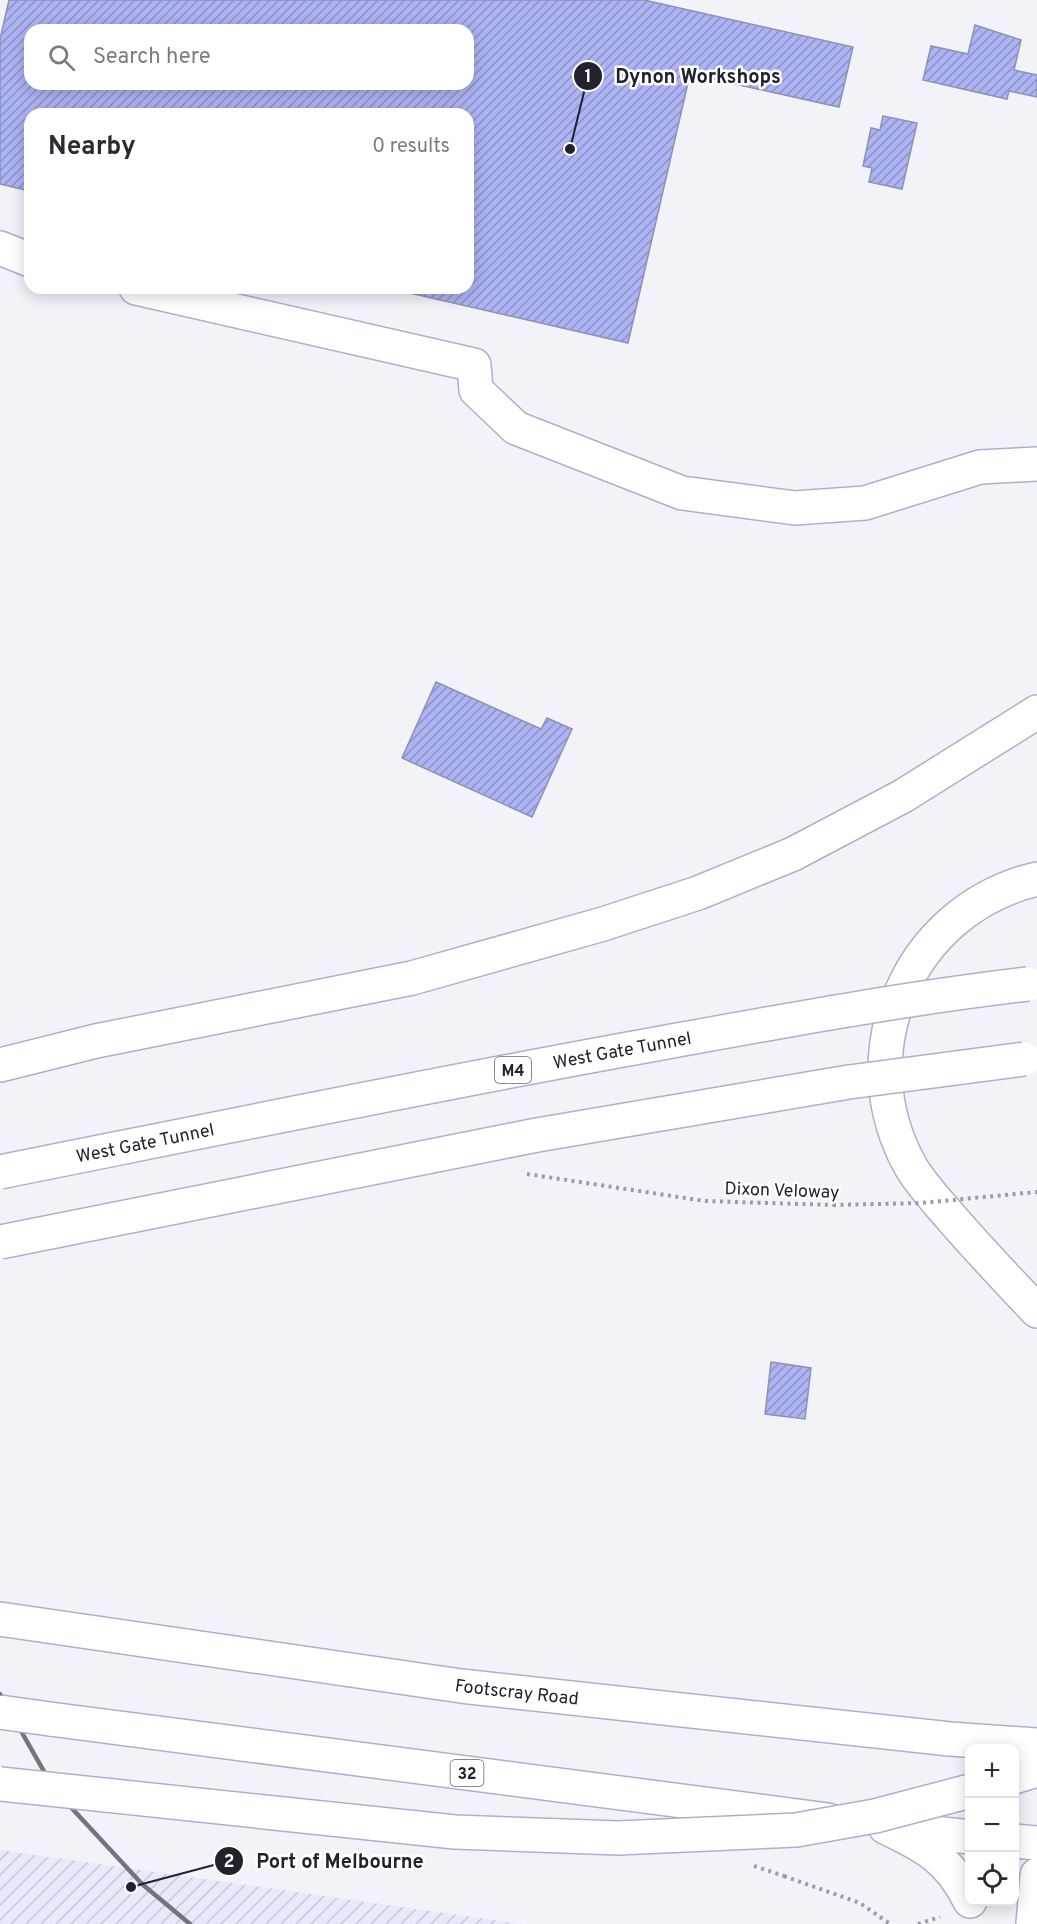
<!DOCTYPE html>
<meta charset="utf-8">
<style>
body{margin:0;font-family:Overpass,sans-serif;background:#f7f7f7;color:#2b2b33}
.controls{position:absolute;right:18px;bottom:18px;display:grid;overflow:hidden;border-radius:12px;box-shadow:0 3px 15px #0003}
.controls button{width:54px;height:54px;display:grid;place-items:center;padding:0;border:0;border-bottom:2px solid #e1e1e2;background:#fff;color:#2b2b33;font:30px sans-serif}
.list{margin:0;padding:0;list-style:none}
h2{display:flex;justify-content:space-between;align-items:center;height:78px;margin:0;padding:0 24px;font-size:26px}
h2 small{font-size:20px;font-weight:400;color:#7c7c81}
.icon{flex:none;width:33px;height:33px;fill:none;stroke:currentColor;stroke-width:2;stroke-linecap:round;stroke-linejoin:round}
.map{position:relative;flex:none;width:1037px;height:1924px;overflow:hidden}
.search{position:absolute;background:#fff;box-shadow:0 3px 15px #0003;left:24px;top:24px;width:450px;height:66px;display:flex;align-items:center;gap:15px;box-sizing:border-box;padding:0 21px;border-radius:18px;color:#7c7c81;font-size:22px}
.panel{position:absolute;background:#fff;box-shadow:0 3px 15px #0003;left:24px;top:108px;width:450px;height:186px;border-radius:18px}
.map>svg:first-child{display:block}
.industrial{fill:url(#industrial-furrows)}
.building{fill:url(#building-hatch);stroke:#8e91af;stroke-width:1.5;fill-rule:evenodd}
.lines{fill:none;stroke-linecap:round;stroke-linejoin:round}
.minor-casing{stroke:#acb0cf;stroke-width:36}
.major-casing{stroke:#acb0cf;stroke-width:36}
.highway-casing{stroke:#acb0cf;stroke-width:36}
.path{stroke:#9b9ca4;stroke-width:4;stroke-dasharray:3 4.5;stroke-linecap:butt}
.minor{stroke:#fff;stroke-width:33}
.major{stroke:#fff;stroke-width:33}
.highway{stroke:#fff;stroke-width:33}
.rail{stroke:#73747e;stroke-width:4.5}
.major-bridge-casing{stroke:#acb0cf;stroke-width:36;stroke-linecap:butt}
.highway-bridge-casing{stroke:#acb0cf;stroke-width:36;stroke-linecap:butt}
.path-bridge{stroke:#9b9ca4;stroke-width:4;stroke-dasharray:3 4.5;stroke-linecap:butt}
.major-bridge{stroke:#fff;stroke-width:33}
.highway-bridge{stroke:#fff;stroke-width:33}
.labels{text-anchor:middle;stroke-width:5;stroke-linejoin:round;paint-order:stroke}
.shield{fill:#fff;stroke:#64646d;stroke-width:1.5}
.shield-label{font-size:16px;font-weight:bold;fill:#21222e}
.street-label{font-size:18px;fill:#21222e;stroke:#fff}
.leader{fill:none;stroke:#21222e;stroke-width:2}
.callout-dot{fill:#21222e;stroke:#fff;stroke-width:2}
.mark-label{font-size:18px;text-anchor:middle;font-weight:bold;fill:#fff}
.callout-label{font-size:20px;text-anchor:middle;font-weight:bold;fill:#21222e;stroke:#fff;stroke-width:5;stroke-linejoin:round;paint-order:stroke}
</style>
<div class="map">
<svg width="1037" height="1924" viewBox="0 0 1037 1924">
<defs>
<pattern id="industrial-furrows" width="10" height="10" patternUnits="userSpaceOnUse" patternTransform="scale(1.5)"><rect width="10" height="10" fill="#e8eafa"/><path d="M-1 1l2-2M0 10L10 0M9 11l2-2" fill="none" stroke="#c7c8d7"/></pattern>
<pattern id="building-hatch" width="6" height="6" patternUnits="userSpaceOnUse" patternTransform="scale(1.5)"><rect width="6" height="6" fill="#aeb3f3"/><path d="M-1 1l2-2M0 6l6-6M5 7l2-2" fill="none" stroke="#8d91c5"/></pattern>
</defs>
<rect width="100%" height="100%" fill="#f2f3f9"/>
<polygon class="industrial" points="0,1850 523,1924 0,1924"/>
<g class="building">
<path d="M9,0H644L853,47L839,107L690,74L628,343L388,288H468V114H30V191L0,184V39ZM30,30H468V84H30Z"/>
<polygon points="975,25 1021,40 1014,70 1037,75 1037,97 1009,91 1007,99 923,80 931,46 968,54"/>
<polygon points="883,116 917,123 902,189 869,182 872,168 863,166 871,128 880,130"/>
<polygon points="436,682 541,729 547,718 572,729 532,817 402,758"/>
<polygon points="771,1362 811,1368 805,1419 765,1414"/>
</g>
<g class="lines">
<defs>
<g id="minor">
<polyline points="0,248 30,260"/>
<polyline points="136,288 474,365 476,390 516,428 682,493 795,508 865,503 980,467 1037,464"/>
<path d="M1037,879C909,909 846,1052 911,1167C921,1184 935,1199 948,1214C976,1247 1007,1279 1037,1311"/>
</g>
<g id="major">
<path id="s1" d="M0,1619L461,1686L950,1739L1037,1745"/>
<polyline points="50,1719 828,1820"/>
<polyline points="888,1828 970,1837"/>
<polyline points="1014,1841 1037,1843"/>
</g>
<g id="highway">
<polyline points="0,1065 96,1041 412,978 603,924 698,893 793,854 903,796 1037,712"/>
<polyline points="1014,1777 1037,1770"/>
<path d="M885,1827C926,1847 949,1858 970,1901"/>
<polyline points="1033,1924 1037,1875"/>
</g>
</defs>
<use href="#minor" class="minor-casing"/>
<use href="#major" class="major-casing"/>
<use href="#highway" class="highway-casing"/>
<g class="path">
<polyline points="527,1174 705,1201 833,1205"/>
<polyline points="784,1876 860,1903 890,1924"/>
<polyline points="918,1924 940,1917"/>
</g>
<use href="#minor" class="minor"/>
<use href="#major" class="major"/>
<use href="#highway" class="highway"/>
<polyline class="rail" points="0,1694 54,1789 142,1884 190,1924"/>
<defs>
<polyline id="major-bridge" points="0,1712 50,1719"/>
<g id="highway-bridge">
<path id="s2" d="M0,1172C215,1129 429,1085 645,1046C772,1023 899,999 1028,984"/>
<polyline points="0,1242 537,1135 849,1082 1024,1059"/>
<polyline points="0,1784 455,1832 618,1838 796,1830 875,1816 970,1791"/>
</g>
</defs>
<use href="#major-bridge" class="major-bridge-casing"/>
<use href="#highway-bridge" class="highway-bridge-casing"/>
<g class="path-bridge">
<polyline points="833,1205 921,1203 1037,1192"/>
<polyline points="754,1866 784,1876"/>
</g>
<use href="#major-bridge" class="major-bridge"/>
<use href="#highway-bridge" class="highway-bridge"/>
</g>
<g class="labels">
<g class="shield">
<rect x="495" y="1057" width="36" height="26" rx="4.5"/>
<rect x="450.5" y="1760" width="33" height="26" rx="4.5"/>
</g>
<g class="shield-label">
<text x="513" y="1076">M4</text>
<text x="467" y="1779">32</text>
</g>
<g class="street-label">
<text dy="6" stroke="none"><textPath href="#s2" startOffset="634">West Gate Tunnel</textPath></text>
<text dy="6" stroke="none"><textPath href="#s2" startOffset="148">West Gate Tunnel</textPath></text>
<text transform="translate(782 1190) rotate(2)" y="6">Dixon Veloway</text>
<text dy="6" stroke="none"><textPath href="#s1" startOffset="522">Footscray Road</textPath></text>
</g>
</g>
<path class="leader" d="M570 149L588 76M131 1887L229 1861"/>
<g class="callout-dot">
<circle cx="570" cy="149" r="6"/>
<circle cx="131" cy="1887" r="6"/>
<circle cx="588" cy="76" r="15"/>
<circle cx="229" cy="1861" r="15"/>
</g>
<g class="mark-label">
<text x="588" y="82">1</text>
<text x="229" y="1867">2</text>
</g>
<g class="callout-label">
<text x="698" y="83">Dynon Workshops</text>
<text x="340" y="1868">Port of Melbourne</text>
</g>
</svg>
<div class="controls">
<button>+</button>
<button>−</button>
<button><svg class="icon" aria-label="locate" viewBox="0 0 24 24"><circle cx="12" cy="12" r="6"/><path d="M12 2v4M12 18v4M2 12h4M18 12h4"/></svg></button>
</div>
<div class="search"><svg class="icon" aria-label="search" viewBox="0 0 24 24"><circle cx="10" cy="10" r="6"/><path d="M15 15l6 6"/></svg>Search here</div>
<section class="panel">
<h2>Nearby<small>0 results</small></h2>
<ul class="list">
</ul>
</section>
</div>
